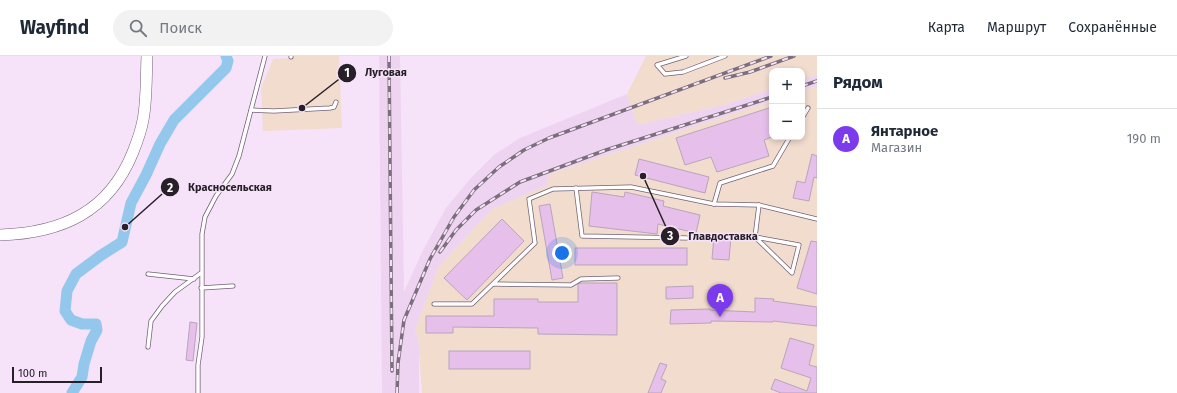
<!DOCTYPE html>
<html lang="ru">
<meta charset="utf-8">
<style>
body{margin:0;font-family:"Fira Sans",sans-serif;background:#f2f2f3;color:#1f2937}
.controls{position:absolute;right:12px;top:12px;display:grid;overflow:hidden;border-radius:8px;box-shadow:0 2px 6px #0003}
.controls button{width:36px;height:36px;display:grid;place-items:center;padding:0;border:0;border-bottom:1px solid #e0e1e3;background:#fff;color:#1f2937;font:20px sans-serif}
.scale{position:absolute;left:12px;bottom:10px;width:90px;box-sizing:border-box;padding-left:4px;border:2px solid #272028;border-top:0;font-size:11px;line-height:14px;white-space:nowrap;color:#272028;-webkit-text-stroke:3px #f6e2f9;paint-order:stroke}
.you{position:absolute;left:562px;top:197px;width:14px;height:14px;margin:-10px;border:3px solid #fff;border-radius:50%;background:#1a73e8;box-shadow:0 0 0 6px #1a73e833}
.badge{display:grid;place-items:center;width:26px;height:26px;border-radius:50%;background:#7c3aed;color:#fff;font-size:13px;font-weight:700}
.pin{position:absolute;translate:-50% -33px;filter:drop-shadow(0 1px 2px #0008)}
.pin::after{content:'';position:absolute;top:21px;width:14px;height:12px;background:inherit;clip-path:polygon(0 0,100% 0,50% 100%)}
.list{margin:0;padding:0;list-style:none}
h2{display:flex;justify-content:space-between;align-items:center;height:52px;margin:0;padding:0 16px;font-size:17px}
h2 small{font-size:13px;font-weight:400;color:#747a83}
.list li{display:grid;grid-template-columns:26px 1fr auto;gap:12px;align-items:center;box-sizing:border-box;height:60px;padding:0 16px;border-top:1px solid #e0e1e3}
.list b{display:block;font-size:15px;white-space:nowrap}
.list p{margin:0;font-size:13px;white-space:nowrap;color:#747a83}
.list em{font-size:13px;font-style:normal;color:#747a83}
.icon{flex:none;width:22px;height:22px;fill:none;stroke:currentColor;stroke-width:2;stroke-linecap:round;stroke-linejoin:round}
.map{position:relative;flex:none;width:817px;height:337px;overflow:hidden}
header{display:flex;align-items:center;gap:24px;box-sizing:border-box;height:56px;padding:0 20px;background:#fff;border-bottom:1px solid #e0e1e3}
header strong{font-size:19px}
nav{display:flex;gap:22px;margin-inline-start:auto;font-size:14px}
.search{width:280px;height:36px;background:#f2f2f3;display:flex;align-items:center;gap:10px;box-sizing:border-box;padding:0 14px;border-radius:22px;color:#747a83;font-size:15px}
main{display:flex}
aside{flex:1;background:#fff}
.map>svg:first-child{display:block}
.industrial{fill:#f1dcce}
.built{fill:#eed4f1}
.lines{fill:none;stroke-linecap:round;stroke-linejoin:round}
.river{stroke:#93c7eb;stroke-width:11}
.building{fill:#e6bfeb;stroke:#b8a5bb}
.lane-casing{stroke:#726175;stroke-width:5}
.primary-casing{stroke:#726175;stroke-width:12}
.lane{stroke:#fff;stroke-width:3.5}
.primary{stroke:#fff;stroke-width:11}
.rail-casing{stroke:#7b6f7d;stroke-width:3.5}
.rail{stroke:#f6e2f9;stroke-width:2;stroke-dasharray:6;stroke-linecap:butt}
.leader{fill:none;stroke:#272028;stroke-width:1.5}
.callout-dot{fill:#272028;stroke:#f6e2f9;stroke-width:1.5}
.mark-label{font-size:12px;text-anchor:middle;font-weight:bold;fill:#fff}
.callout-label{font-size:11px;text-anchor:middle;font-weight:bold;fill:#272028;stroke:#f6e2f9;stroke-width:3;stroke-linejoin:round;paint-order:stroke}
</style>
<header>
<strong>Wayfind</strong>
<div class="search"><svg class="icon" aria-label="search" viewBox="0 0 24 24"><circle cx="10" cy="10" r="6"/><path d="M15 15l6 6"/></svg>Поиск</div>
<nav><a>Карта</a><a>Маршрут</a><a>Сохранённые</a></nav>
</header>
<main>
<div class="map">
<svg width="817" height="337" viewBox="0 0 817 337">
<rect width="100%" height="100%" fill="#f6e2f9"/>
<g class="industrial">
<polygon points="293,0 339,0 342,72 263,75 261,32 273,3 293,2"/>
<polygon points="646,0 817,0 817,19 802,24 802,15 772,15 772,33 724,49 637,69 627,38"/>
<polygon points="817,30 817,337 422,337 418,282 415,274 438,211 492,153 547,129 549,118 772,45 772,81 802,81 802,35"/>
</g>
<g class="built">
<polygon points="379,0 400,0 404,236 422,196 446,152 470,123 495,98 520,82 627,38 637,69 724,49 772,33 772,45 549,118 547,129 492,153 438,211 415,274 418,282 419,294 419,337 382,337"/>
<polygon points="817,19 817,30 802,35 802,24"/>
</g>
<g class="lines">
<polyline class="river" points="72,337 82,321 84,308 91,285 97,274 96,268 82,268 71,264 65,255 67,235 76,218 100,200 122,186 131,147 146,119 160,88 174,64 226,12 228,5 226,0"/>
</g>
<g class="building">
<polygon points="772,51 772,81 764,84 769,100 717,116 711,101 685,109 676,82"/>
<polygon points="812,98 817,100 817,122 814,121 809,145 793,142 797,125 805,127"/>
<polygon points="639,103 709,121 705,137 635,119"/>
<polygon points="592,136 624,141 625,136 664,145 663,150 700,159 696,177 658,168 657,178 589,170"/>
<polygon points="550,148 563,222 552,224 539,150"/>
<polygon points="502,163 524,185 467,244 444,222"/>
<polygon points="714,180 731,181 729,204 712,203"/>
<polygon points="811,185 817,186 817,238 797,232"/>
<rect x="575" y="192" width="112" height="17"/>
<polygon points="581,227 617,227 617,279 538,278 538,272 453,271 453,277 426,277 426,260 494,260 494,243 538,243 538,246 578,246 578,228"/>
<polygon points="693,230 693,242 666,243 666,231"/>
<polygon points="755,242 774,243 773,245 817,251 817,270 773,265 773,266 711,265 711,267 670,268 671,254 710,253 710,254 755,256"/>
<polygon points="190,266 197,267 193,305 186,304"/>
<polygon points="790,282 814,289 809,309 817,311 817,337 781,337 771,333 775,323 807,335 811,322 781,312"/>
<rect x="449" y="295" width="81" height="18"/>
<polygon points="660,307 667,309 661,323 666,325 661,337 648,337"/>
</g>
<g class="lines">
<defs>
<g id="lane">
<polyline points="291,0 291,1"/>
<polyline points="686,0 657,9 665,18 683,16 725,0"/>
<polyline points="251,54 274,55 330,52 334,51 336,46"/>
<polyline points="802,62 808,52"/>
<polyline points="576,132 582,180 687,182"/>
<polyline points="714,148 720,127 773,110 790,81"/>
<polyline points="755,181 799,189 792,217 755,181 759,149"/>
<polyline points="148,218 194,223"/>
<polyline points="494,228 571,229 581,223 618,222"/>
<polyline points="201,232 233,230"/>
<polyline points="434,248 472,248 535,187 529,143 553,133 631,131 714,148 759,149 817,163"/>
<polyline points="148,291 151,265 162,250 175,236 201,217"/>
<polyline points="198,337 198,309 202,281 202,178 205,161 216,140 232,118 239,100 265,0"/>
</g>
<path id="primary" d="M0,179C62,177 109,156 133,96C137,86 141,75 143,64C147,43 146,21 147,0"/>
</defs>
<use href="#lane" class="lane-casing"/>
<use href="#primary" class="primary-casing"/>
<use href="#lane" class="lane"/>
<use href="#primary" class="primary"/>
<defs>
<g id="rail">
<polyline points="389,0 392,315"/>
<polyline points="725,22 750,16 794,0"/>
<polyline points="802,30 817,25"/>
<polyline points="440,196 456,174 476,154 520,126 606,94 772,41"/>
<polyline points="397,337 398,307 404,264 430,203 454,161 474,134 499,111 524,94 549,82 771,0"/>
</g>
</defs>
<use href="#rail" class="rail-casing"/>
<use href="#rail" class="rail"/>
</g>
<path class="leader" d="M302 52L347 17M125 171L170 131M643 120L670 180"/>
<g class="callout-dot">
<circle cx="302" cy="52" r="4"/>
<circle cx="125" cy="171" r="4"/>
<circle cx="643" cy="120" r="4"/>
<circle cx="347" cy="17" r="10"/>
<circle cx="170" cy="131" r="10"/>
<circle cx="670" cy="180" r="10"/>
</g>
<g class="mark-label">
<text x="347" y="21">1</text>
<text x="170" y="136">2</text>
<text x="670" y="184">3</text>
</g>
<g class="callout-label">
<text x="386" y="20">Луговая</text>
<text x="230" y="135">Красносельская</text>
<text x="723" y="184">Главдоставка</text>
</g>
</svg>
<div class="controls">
<button>+</button>
<button>−</button>
</div>
<div class="scale">100 m</div>
<div class="you"></div>
<div class="pin badge" style="left:720px;top:261px">A</div>
</div>
<aside>
<h2>Рядом<small></small></h2>
<ul class="list">
<li><span class="badge">A</span><div><b>Янтарное</b><p>Магазин</p></div><em>190 m</em></li>
</ul>
</aside>
</main>
